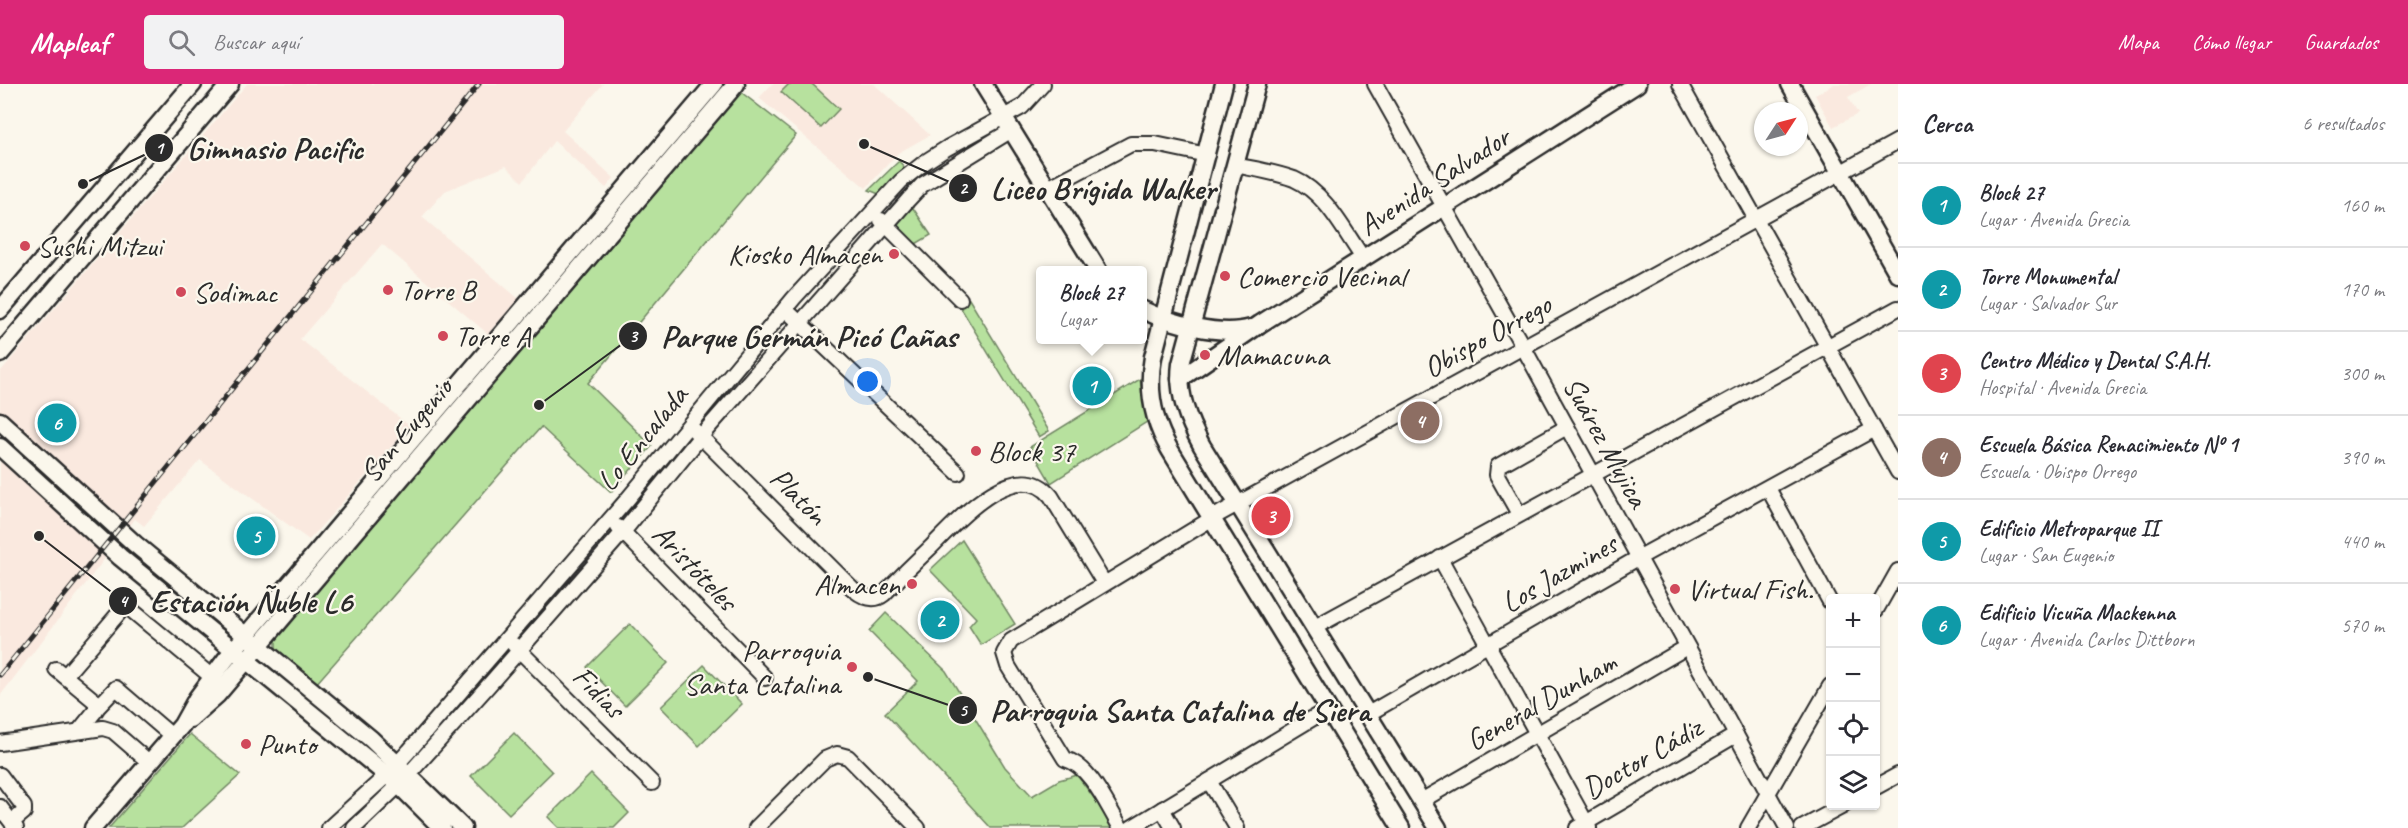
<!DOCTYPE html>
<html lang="es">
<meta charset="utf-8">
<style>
body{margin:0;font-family:Caveat,sans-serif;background:#f2f2f3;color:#2b2b33}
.controls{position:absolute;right:18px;bottom:18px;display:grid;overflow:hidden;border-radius:6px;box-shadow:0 2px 4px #0004}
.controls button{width:54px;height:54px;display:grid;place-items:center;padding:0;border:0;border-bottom:2px solid #e1e1e2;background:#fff;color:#2b2b33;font:30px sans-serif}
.compass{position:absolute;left:1754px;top:18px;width:54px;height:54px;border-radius:50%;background:#fff;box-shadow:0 2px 4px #0004;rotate:54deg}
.you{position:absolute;left:868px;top:298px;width:21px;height:21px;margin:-15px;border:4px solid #fff;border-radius:50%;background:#1a73e8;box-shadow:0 0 0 9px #1a73e833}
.badge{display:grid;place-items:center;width:39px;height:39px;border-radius:50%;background:#db2777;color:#fff;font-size:20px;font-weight:700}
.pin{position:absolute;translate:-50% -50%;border:3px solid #fff;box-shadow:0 2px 6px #0006}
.popup{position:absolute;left:1036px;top:182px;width:111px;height:78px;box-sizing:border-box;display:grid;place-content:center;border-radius:6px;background:#fff;filter:drop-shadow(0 2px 4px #0005);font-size:20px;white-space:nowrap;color:#7c7c81}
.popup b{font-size:22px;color:#2b2b33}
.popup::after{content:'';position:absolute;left:50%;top:100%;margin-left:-12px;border:12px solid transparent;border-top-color:#fff}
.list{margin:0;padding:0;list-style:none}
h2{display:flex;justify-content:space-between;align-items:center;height:78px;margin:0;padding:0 24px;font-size:26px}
h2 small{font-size:20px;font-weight:400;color:#7c7c81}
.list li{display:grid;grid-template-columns:39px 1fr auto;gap:18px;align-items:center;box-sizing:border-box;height:84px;padding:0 24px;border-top:2px solid #e1e1e2}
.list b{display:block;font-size:22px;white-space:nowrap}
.list p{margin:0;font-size:20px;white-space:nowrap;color:#7c7c81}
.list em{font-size:20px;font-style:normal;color:#7c7c81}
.icon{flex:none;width:33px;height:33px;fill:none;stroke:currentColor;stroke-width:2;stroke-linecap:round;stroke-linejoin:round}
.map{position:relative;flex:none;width:1898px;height:744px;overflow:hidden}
header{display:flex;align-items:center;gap:36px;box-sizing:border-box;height:84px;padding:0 30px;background:#db2777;color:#fff}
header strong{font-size:28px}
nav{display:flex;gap:33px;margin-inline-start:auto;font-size:21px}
.search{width:420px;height:54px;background:#f2f2f3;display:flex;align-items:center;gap:15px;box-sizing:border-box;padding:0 21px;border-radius:6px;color:#7c7c81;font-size:22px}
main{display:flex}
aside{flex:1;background:#fff}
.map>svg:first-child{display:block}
.built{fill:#fae9df}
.green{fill:#b7e19e;stroke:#718664;stroke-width:1.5}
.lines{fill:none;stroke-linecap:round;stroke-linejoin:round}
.minor-casing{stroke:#2b2b2b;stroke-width:18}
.major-casing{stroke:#2b2b2b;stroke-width:21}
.minor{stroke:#fbf7ec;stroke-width:14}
.major{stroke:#fbf7ec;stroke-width:16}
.rail-casing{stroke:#2b2b2b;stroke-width:5}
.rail{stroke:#fbf7ec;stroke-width:3;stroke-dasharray:9;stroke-linecap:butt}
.poi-dot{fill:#d1495b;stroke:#fbf7ec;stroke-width:2}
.labels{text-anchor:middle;stroke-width:4.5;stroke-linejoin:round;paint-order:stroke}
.street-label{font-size:30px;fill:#2b2b2b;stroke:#fbf7ec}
.poi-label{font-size:30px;fill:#2b2b2b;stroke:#fbf7ec;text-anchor:start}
.leader{fill:none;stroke:#2b2b2b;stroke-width:2}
.callout-dot{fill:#2b2b2b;stroke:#fbf7ec;stroke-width:2}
.mark-label{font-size:18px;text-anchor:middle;font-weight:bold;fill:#fff}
.callout-label{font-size:32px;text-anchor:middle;font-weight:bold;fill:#2b2b2b;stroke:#fbf7ec;stroke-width:4.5;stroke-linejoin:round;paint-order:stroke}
</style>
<header>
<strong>Mapleaf</strong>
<div class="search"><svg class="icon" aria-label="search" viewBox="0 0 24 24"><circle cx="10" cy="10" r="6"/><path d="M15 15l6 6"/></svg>Buscar aquí</div>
<nav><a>Mapa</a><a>Cómo llegar</a><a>Guardados</a></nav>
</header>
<main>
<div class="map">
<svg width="1898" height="744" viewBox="0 0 1898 744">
<rect width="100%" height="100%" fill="#fbf7ec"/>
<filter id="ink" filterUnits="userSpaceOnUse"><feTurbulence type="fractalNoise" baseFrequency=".0167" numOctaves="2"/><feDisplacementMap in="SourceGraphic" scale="12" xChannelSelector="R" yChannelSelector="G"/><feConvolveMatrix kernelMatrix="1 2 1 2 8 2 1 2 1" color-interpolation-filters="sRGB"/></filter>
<g filter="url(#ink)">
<g class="built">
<polygon points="247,0 603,0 563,47 614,94 606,104 554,57 522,98 506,82 445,107 422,133 519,215 488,250 382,160 300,255 410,342 309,456 200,376 144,442 135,435 0,612 0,288"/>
<polygon points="772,0 874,0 930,51 898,69 866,104 759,14"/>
<polygon points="1834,0 1871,0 1848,13 1858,30 1833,43 1815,11"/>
</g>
<g class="green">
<polygon points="789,0 812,0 839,25 821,44 781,8"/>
<polygon points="737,5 796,51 588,299 652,362 611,408 541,343 316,600 276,565 276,547"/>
<polygon points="899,77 905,84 879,110 869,106"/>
<polygon points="911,121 931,151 914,161 894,140"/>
<polygon points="969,215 1049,347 1039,353 959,221"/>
<polygon points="1140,295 1147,338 1051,399 1030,363"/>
<polygon points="962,456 1015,540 981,561 969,542 976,534 930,486"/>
<polygon points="886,529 946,587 1005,683 1032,712 1059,696 1077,691 1116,744 991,744 885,629 918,597 869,547"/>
<polygon points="630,540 668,579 625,622 587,583"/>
<polygon points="704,581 742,620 699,662 661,623"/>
<polygon points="514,649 552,688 509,730 471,692"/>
<polygon points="190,650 240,691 182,744 109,744"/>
<polygon points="591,690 629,729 614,744 559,744 548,733"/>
</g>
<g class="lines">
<defs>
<g id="minor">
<polyline points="1375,0 1527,270 1787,744"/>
<polyline points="1680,0 1898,388"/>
<path d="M1235,81C1254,85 1275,88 1294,95C1326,109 1344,147 1363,174"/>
<polyline points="1048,104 1131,60 1155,60 1207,71"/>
<polyline points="881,136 960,215"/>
<polyline points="785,225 958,389"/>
<path d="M694,346L854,506C863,513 874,518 884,510C899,494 914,479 930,464C954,440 1016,369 1051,412L1104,499"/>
<polyline points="1768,404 1830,518"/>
<polyline points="1519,430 1497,391 1498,382 1567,343"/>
<polyline points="618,443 765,594"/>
<polyline points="1440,474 1589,744"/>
<polyline points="1876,526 1898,487"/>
<polyline points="1315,543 1898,224"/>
<polyline points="514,561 652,699"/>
<polyline points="56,585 96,618 96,626 79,647"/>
<polyline points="65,592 124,523 129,524 212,593"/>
<polyline points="96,625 116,604 172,652"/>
<polyline points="1368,630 1638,474 1874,345"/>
<polyline points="0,659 103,644 113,647 150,679"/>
<polyline points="0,691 24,723 24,728 12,738"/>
<polyline points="1209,697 1237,744"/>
<polyline points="1876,703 1898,691"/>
<polyline points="1421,717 1687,563"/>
<polyline points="0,723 16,744"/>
<polyline points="1162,725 1173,744"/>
<polyline points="329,744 387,691 409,667 626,417 794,214 901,97 925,78 947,64 1022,23 1043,0"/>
<polyline points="354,744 399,701 488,602 623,448 701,352 908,116 922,101 1010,47"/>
<polyline points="756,744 825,675 837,670 848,673 918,744"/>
<path d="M1121,744C1107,722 1091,682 1065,675L1008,582L1004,569L1011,557L1221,429L1898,57"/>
<polyline points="1131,744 1328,625"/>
<polyline points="1577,744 1736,651"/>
<polyline points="1748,744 1830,602"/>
<polyline points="1802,744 1843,722"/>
</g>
<g id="major">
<polyline points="983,0 1098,186"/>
<path d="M1224,0L1153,273C1147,306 1153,337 1170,366L1401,744"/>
<path d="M1257,0L1181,280C1177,310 1188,336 1202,362L1438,744"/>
<polyline points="1790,0 1898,190"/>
<polyline points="0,226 193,0"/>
<path d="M1143,226C1170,239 1221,253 1251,244"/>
<polyline points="0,270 230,0"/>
<polyline points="1180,295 1260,240 1637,0"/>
<polyline points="0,337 135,460 371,655 463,744"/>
<polyline points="0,363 120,473 399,701 442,744"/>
<polyline points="190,635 217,611 736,0"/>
<polyline points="93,744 182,641 197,614 226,575 714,0"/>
</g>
</defs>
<use href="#minor" class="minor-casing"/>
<use href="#major" class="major-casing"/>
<use href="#minor" class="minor"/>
<use href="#major" class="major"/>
<defs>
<polyline id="rail" points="0,591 479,0"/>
</defs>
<use href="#rail" class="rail-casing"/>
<use href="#rail" class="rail"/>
</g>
</g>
<g class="poi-dot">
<circle cx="25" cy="162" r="6"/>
<circle cx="894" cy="170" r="6"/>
<circle cx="1225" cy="192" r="6"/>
<circle cx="388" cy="206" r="6"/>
<circle cx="181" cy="208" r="6"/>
<circle cx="443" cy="252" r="6"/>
<circle cx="1205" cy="271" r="6"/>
<circle cx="976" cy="367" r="6"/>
<circle cx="912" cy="500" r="6"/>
<circle cx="1675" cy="505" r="6"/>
<circle cx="852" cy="583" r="6"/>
<circle cx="246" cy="660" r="6"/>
</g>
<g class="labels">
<g class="street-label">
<text transform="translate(1434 97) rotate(-33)" y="10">Avenida Salvador</text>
<text transform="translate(1487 252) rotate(-29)" y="10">Obispo Orrego</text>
<text transform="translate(406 346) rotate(-50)" y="10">San Eugenio</text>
<text transform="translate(642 354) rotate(-51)" y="10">Lo Encalada</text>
<text transform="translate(1606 358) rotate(61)" y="10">Suárez Mujica</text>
<text transform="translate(799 412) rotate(45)" y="10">Platón</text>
<text transform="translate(695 483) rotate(46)" y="10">Aristóteles</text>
<text transform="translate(1559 489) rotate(-30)" y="10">Los Jazmines</text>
<text transform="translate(599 608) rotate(45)" y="10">Fidias</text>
<text transform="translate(1541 617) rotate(-30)" y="10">General Dunham</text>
<text transform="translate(1642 674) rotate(-30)" y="10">Doctor Cádiz</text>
</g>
<g class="poi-label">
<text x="37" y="172">Sushi Mitzui</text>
<text x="882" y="180" text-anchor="end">Kiosko Almacen</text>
<text x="1237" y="202">Comercio Vecinal</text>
<text x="400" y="216">Torre B</text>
<text x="193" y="218">Sodimac</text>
<text x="455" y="262">Torre A</text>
<text x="1217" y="281">Mamacuna</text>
<text x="988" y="377">Block 37</text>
<text x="900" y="510" text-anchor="end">Almacen</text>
<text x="1687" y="515">Virtual Fish.</text>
<text x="840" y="576" text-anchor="end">Parroquia<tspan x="840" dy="34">Santa Catalina</tspan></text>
<text x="258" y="670">Punto</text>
</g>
</g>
<path class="leader" d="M83 100L159 64M864 60L963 104M539 321L633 252M39 452L123 517M868 593L963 626"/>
<g class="callout-dot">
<circle cx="83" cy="100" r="6"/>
<circle cx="864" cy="60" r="6"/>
<circle cx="539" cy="321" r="6"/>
<circle cx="39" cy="452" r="6"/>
<circle cx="868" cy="593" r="6"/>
<circle cx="159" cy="64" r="15"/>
<circle cx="963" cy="104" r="15"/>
<circle cx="633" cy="252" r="15"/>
<circle cx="123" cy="517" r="15"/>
<circle cx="963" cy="626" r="15"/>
</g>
<g class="mark-label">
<text x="159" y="70">1</text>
<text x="963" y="110">2</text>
<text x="633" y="258">3</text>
<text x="123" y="523">4</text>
<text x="963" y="632">5</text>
</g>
<g class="callout-label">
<text x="275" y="75">Gimnasio Pacific</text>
<text x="1103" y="115">Liceo Brígida Walker</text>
<text x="809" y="263">Parque Germán Picó Cañas</text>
<text x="251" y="528">Estación Ñuble L6</text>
<text x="1180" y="637">Parroquia Santa Catalina de Siera</text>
</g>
</svg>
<div class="controls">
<button>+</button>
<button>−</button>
<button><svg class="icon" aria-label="locate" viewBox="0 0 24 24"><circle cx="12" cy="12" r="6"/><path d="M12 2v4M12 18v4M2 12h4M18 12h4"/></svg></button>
<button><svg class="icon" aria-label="layers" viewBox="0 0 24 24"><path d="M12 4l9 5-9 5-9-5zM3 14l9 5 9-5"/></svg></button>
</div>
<svg class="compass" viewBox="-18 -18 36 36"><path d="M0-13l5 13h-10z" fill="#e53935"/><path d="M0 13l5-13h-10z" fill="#7c7c81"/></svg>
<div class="you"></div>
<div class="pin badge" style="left:1092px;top:302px;background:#0f9aa8">1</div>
<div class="popup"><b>Block 27</b>Lugar</div>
<div class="pin badge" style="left:940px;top:536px;background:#0f9aa8">2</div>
<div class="pin badge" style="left:1271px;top:432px;background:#e0444e">3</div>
<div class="pin badge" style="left:1420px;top:337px;background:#8d6e63">4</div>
<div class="pin badge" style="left:256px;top:452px;background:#0f9aa8">5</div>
<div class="pin badge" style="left:57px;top:339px;background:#0f9aa8">6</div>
</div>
<aside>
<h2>Cerca<small>6 resultados</small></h2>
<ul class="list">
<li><span class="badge" style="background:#0f9aa8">1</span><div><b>Block 27</b><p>Lugar · Avenida Grecia</p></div><em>160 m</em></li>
<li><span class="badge" style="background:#0f9aa8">2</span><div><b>Torre Monumental</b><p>Lugar · Salvador Sur</p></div><em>170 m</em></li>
<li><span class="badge" style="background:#e0444e">3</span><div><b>Centro Médico y Dental S.A.H.</b><p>Hospital · Avenida Grecia</p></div><em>300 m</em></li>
<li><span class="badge" style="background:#8d6e63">4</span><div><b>Escuela Básica Renacimiento Nº 1</b><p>Escuela · Obispo Orrego</p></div><em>390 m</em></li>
<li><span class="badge" style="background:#0f9aa8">5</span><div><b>Edificio Metroparque II</b><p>Lugar · San Eugenio</p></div><em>440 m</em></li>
<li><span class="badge" style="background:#0f9aa8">6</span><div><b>Edificio Vicuña Mackenna</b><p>Lugar · Avenida Carlos Dittborn</p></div><em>570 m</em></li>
</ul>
</aside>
</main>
